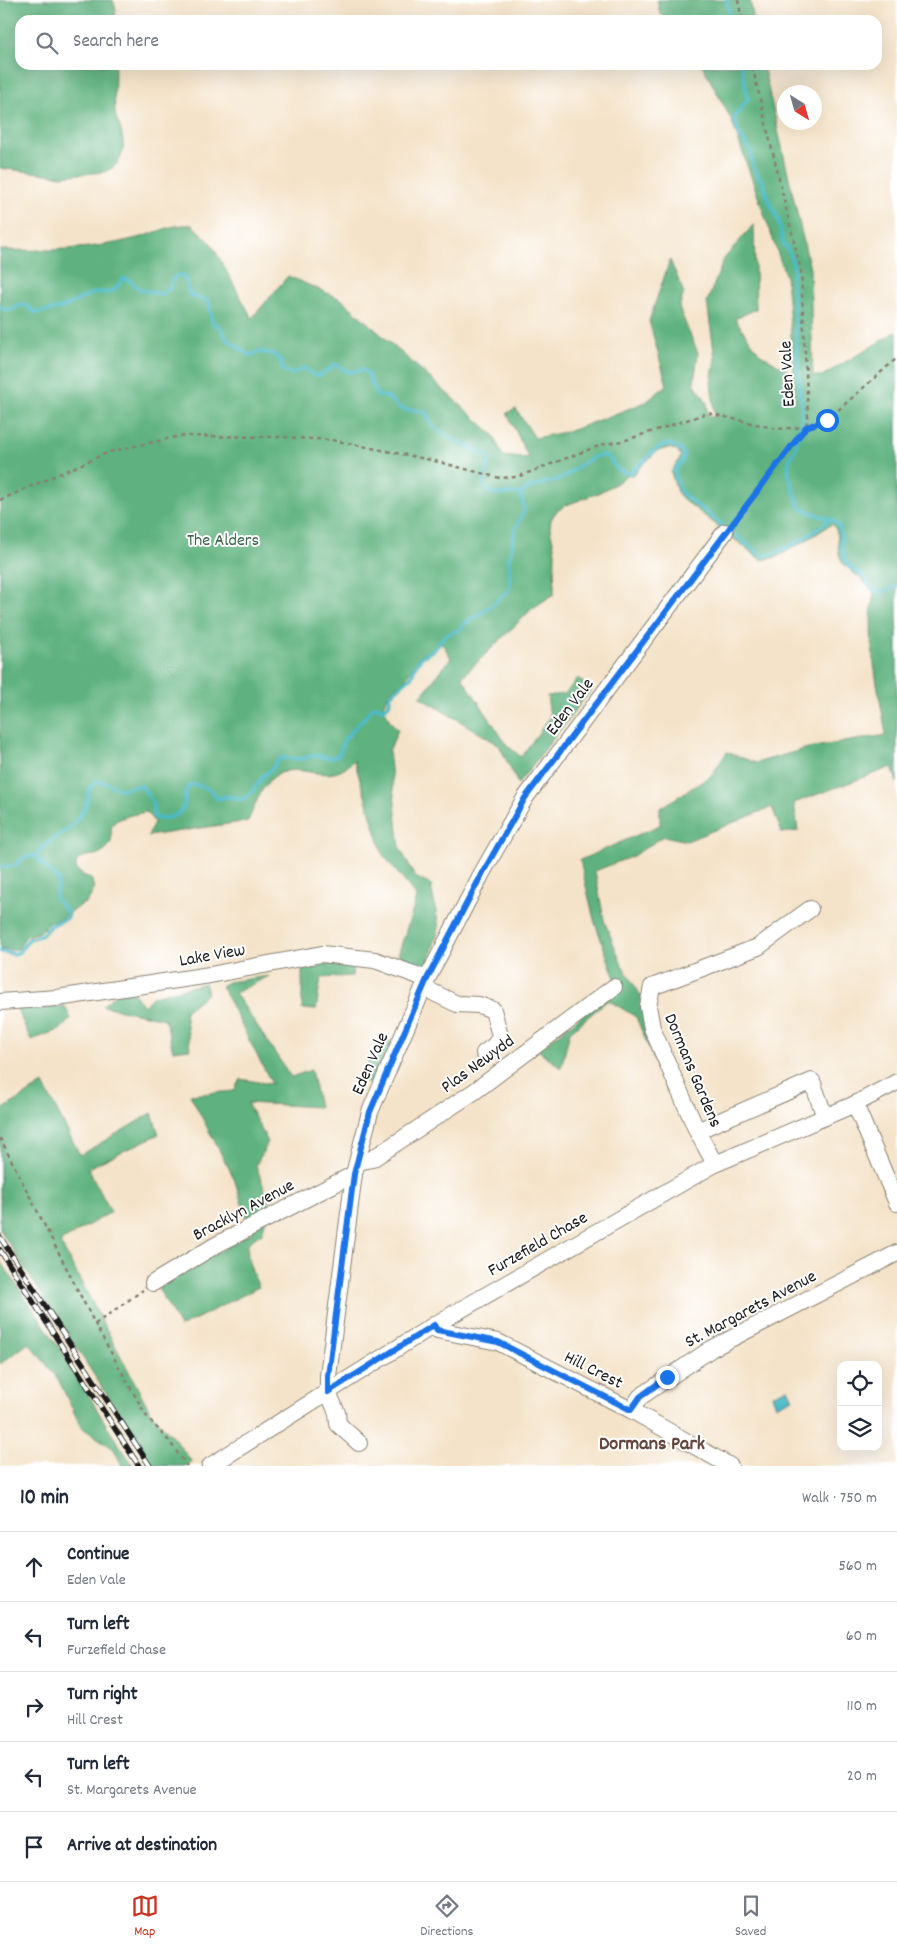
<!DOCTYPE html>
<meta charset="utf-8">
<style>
body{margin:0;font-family:Dekko,sans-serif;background:#f2f2f3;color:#1f2937}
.controls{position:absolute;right:15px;bottom:15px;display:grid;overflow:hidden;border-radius:10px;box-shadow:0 5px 20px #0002}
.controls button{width:45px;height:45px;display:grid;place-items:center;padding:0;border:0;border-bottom:1px solid #e0e1e3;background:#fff;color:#1f2937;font:25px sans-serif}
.compass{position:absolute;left:777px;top:85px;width:45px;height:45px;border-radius:50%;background:#fff;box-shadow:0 5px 20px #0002;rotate:143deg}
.stop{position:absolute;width:15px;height:15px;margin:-11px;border:4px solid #1a73e8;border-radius:50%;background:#fff}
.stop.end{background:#1a73e8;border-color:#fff;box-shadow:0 1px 5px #0008}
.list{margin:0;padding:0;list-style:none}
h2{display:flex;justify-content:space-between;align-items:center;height:65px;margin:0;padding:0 20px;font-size:21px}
h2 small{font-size:16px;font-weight:400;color:#747a83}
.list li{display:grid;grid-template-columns:32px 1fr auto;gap:15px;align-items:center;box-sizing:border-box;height:70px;padding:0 20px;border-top:1px solid #e0e1e3}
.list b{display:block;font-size:19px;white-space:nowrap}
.list p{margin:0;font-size:16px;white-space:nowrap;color:#747a83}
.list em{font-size:16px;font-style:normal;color:#747a83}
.icon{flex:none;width:28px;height:28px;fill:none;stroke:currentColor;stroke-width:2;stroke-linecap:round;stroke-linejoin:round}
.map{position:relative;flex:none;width:897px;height:1466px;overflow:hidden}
.search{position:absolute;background:#fff;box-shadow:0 5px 20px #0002;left:15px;right:15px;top:15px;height:55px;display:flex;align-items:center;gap:12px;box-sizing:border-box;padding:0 18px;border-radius:15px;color:#747a83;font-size:19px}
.sheet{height:415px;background:#fff}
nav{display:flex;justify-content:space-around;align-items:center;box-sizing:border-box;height:70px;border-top:1px solid #e0e1e3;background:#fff;font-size:14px;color:#747a83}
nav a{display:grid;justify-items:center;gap:2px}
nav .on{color:#c8321e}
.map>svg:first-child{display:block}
.forest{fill:#5fb27f;stroke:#3e674e}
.water{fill:#4cbac5;stroke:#346b70}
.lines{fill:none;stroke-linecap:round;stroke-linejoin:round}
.stream{stroke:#4cbac5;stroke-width:4}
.minor-casing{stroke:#888072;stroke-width:18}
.path{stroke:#888072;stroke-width:2.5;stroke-dasharray:4 4;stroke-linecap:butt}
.minor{stroke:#fff;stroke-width:16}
.rail-casing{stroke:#1c1c1c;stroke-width:5.5}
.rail{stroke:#fff;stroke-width:4;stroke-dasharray:11;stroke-linecap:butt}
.route{stroke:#1a73e8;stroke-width:6}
.labels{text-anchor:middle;stroke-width:4;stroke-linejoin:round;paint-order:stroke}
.street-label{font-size:18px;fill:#1c1c1c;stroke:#fff}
.park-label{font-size:18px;fill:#3f644d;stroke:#fff}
.quarter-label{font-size:20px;font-weight:bold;fill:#63463d;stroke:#fff}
</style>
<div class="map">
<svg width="897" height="1466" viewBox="0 0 897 1466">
<rect width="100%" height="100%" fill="#fff"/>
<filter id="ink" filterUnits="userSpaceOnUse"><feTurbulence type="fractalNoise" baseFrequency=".02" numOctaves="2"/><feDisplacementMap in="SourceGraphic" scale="10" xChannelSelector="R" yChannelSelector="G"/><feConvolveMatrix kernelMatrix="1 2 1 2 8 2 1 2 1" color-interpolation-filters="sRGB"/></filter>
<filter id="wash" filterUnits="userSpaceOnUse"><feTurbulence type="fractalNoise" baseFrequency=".0096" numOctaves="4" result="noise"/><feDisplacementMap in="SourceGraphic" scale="20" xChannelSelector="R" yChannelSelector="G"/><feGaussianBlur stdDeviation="1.12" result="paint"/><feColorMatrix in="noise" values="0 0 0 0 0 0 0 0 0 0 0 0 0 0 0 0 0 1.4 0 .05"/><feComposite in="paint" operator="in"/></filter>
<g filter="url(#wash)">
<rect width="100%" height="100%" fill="#f4e3c9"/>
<g class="forest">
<path d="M0,0H113L116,9L115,20H20V65H115C115,81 114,97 115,112C115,119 120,124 121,131C126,149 123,165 104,172L61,176L0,168Z"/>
<polygon points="657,0 750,0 754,20 666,20 660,14"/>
<path d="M702,65H763L810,269L813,376H822L897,331V783L892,767L794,803L798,831L782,833L772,807L687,841L664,836L633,856L595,871L604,920L622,965L644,1001L677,1089L667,1092L636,1017L608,1000L570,1032L561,1068L538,1050L618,987L594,920L580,860L660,825V808L711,776L727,752L756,763L808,748L886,735C879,689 865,640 874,593C869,588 865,582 860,578C852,571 842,566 839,554C837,544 840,531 832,524L810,538L777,557L761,560L683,499L677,492L671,472L681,456L677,451L669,448L657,451L633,475H627L617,483L598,493L564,506L555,513L551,520L550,528L555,551L554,594L533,608L462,677L507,745L521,757L550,717L547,696L565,694L578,678L591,690L518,784L499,745L420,697L451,658L442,643L420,656L404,681L390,691L383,706L390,721L398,730L389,751L400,848L415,877L431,885L439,928L426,972L396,961L417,897L383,855L354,760C328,792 298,755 271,779C260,789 254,808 248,821L148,836L154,822L147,812C139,813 119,817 114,823C106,831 121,843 98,854C91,857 77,854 76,865C75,873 87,876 92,880L94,890L88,901L58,920L49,923L40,932L26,936L18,949L10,950L0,948V250C44,251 90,250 133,239C153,235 171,223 192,225L211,243L252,318L288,276L341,299L493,434L503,456L529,459L507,413L516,409L535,438L570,431L646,402L667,385L649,321L670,260L684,293L679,308L698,353L694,383L707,402L708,416L715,417L711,383L715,358L707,302L724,259L754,224L756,309L735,319L759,353L794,374L786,277L731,119Z"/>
<polygon points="302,964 353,964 352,976 321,978 316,1010 302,1009"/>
<path d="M269,976L235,993L291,1077L311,1070L319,1107L247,1103L268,1142L256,1165L270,1205L262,1233L248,1243C246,1260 252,1272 259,1287L180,1327L158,1288L251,1233L234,1178L190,1095L234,1091L240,1079L272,1084L221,986L228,982Z"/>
<polygon points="205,983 208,993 185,1011 190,1049 173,1051 165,1019 102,1006 117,993 132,991 144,1006 153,996"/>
<polygon points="65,1006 71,1019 60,1030 31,1040 17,1009"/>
<polygon points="384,1039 394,1043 377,1085 365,1083 368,1060"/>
<polygon points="43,1084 80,1155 152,1113 159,1134 88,1168 111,1212 60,1242 151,1413 174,1438 192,1462 185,1466 153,1466 0,1230 0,1111"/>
<polygon points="0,1260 69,1362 111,1433 134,1466 122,1466 114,1449 81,1427 58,1379 29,1343 0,1364"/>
</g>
<polygon class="water" points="788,1388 793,1398 776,1406 772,1395"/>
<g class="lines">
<g class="stream">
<polyline points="727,0 731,20"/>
<polyline points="741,65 748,99 734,118 739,134 751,151 753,167 763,182 769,202 778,218 783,243 791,255 794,271 792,276 802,418 796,447 789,461 788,473 799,505 804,510 835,521 839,526 845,560 851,568 863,576 874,591 884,592 897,586"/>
<path d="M0,306C9,316 13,306 23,305C29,305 32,312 37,313L62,308L93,293L111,292L117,287L123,279C132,278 133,286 140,289C142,290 159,294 161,294L169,289C172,281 173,273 184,276L188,290L191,296L206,300L209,302L213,324L220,326L227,339L249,355L261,352L274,354L281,361L283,370L291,374L305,368L313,375H321L336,364L347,372L363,370L368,374L377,396L388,397C392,403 397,404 401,409L426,412C430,416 429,422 433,426C449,440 471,445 489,457L490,460L483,483C491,502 507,490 521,494"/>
<path d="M521,494C530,483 550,484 564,477C573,471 594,452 605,456C611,457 613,466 618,470C622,472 626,472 630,473C645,464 652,446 670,444L680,449L684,455L683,460L674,471L680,491L685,496L724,526"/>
<path d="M735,535L763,556C785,553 813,533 831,519"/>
<path d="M37,856C40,847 49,842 57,837C75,825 87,812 89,790C101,772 107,787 121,789C128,789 135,785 142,786L153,803V815L155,818C165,820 181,816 184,805C186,797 183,792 190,785C195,784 206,788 211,790L216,797L219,799L228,796L239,799H244L252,792L264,775L272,769L278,760L283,758L302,759L315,755L330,758L337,756L340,753L344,740L375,706L384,709L389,704L390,695L411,677L416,665L422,657L435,649L441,640L446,635L459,630L464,624L486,610L508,591L510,583L509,559L515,530L524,511L521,494"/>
<path d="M0,867L15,866C24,857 22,856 37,856"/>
<polyline points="0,951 14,954 19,952 29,939 42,935 50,926 67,918 69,914 55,898 59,880 40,862 37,856"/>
</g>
</g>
</g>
<g filter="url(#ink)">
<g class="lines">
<defs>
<g id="minor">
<polyline points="424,988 457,1004 479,1005 493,1010 500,1036 495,1045 484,1053"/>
<polyline points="0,1002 57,998 210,975 322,954 375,960 427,979"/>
<polyline points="855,1104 897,1203"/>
<polyline points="697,1131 812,1081 825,1117"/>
<polyline points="358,1162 372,1159 475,1091 614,987"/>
<polyline points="715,1164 697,1131 652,1028 648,1006 652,987 758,947 810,909"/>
<polyline points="153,1283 216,1245 354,1174"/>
<polyline points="434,1325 437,1330 498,1342 631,1410 730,1466"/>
<polyline points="631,1410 640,1397 711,1349 897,1253"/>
<polyline points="359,1443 338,1424 337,1413 328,1392 328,1376 354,1174 370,1112 427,979 482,873 525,798 725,532"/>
<polyline points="210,1466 434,1325 715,1164 855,1104 897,1082"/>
</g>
</defs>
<use href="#minor" class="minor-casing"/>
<g class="path">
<polyline points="738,0 742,20"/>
<polyline points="0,500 109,452 180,436 279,437 332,440 431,460 500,478 517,477 601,445 626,440 708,413 777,429 806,427 827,420 897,358"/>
<polyline points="734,521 806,427 808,416 801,271 752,65"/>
<polyline points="0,1138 95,1324 147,1417 169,1441 187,1466"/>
<polyline points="95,1324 143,1290"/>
</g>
<use href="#minor" class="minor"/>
<defs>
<g id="rail">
<polyline points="0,1237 150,1466"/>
<polyline points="0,1250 139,1466"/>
</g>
</defs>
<use href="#rail" class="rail-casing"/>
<use href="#rail" class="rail"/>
</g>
</g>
<g class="lines" filter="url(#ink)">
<polyline class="route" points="667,1377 640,1397 631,1410 498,1342 437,1330 434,1325 328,1392 328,1376 354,1174 370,1112 427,979 482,874 525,798 806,427 827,420"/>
</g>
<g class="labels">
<g class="street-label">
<text transform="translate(786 374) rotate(-93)" y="6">Eden Vale</text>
<text transform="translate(569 706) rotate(-53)" y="6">Eden Vale</text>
<text transform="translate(212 954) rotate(-10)" y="6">Lake View</text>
<text transform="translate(369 1063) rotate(-66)" y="6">Eden Vale</text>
<text transform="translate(477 1063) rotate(-36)" y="6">Plas Newydd</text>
<text transform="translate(694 1070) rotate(67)" y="6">Dormans Gardens</text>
<text transform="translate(243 1209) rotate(-28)" y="6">Bracklyn Avenue</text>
<text transform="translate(537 1243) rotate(-30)" y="6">Furzefield Chase</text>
<text transform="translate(750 1308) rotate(-28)" y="6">St. Margarets Avenue</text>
<text transform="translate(594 1369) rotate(27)" y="6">Hill Crest</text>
</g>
<g class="park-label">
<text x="223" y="545">The Alders</text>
</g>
<g class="quarter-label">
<text x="652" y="1449">Dormans Park</text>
</g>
</g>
</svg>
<div class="controls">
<button><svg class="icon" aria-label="locate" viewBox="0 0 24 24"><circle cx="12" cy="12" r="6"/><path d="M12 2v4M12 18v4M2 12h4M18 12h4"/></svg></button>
<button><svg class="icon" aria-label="layers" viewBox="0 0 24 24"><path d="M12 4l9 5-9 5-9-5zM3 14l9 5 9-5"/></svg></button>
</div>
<svg class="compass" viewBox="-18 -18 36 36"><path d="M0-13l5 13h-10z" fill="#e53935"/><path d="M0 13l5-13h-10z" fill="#747a83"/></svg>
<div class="stop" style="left:827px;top:420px"></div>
<div class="stop end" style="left:667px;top:1377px"></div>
<div class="search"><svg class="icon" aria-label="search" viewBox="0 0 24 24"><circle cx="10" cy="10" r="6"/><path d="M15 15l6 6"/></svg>Search here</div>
</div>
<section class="sheet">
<h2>10 min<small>Walk · 750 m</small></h2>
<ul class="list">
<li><svg class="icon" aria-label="ahead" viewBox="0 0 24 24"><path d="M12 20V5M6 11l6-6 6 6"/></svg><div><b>Continue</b><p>Eden Vale</p></div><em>560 m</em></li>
<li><svg class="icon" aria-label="left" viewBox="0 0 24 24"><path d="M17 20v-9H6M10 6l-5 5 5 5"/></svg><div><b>Turn left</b><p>Furzefield Chase</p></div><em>60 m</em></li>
<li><svg class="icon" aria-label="right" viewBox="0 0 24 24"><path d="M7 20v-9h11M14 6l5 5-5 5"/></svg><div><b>Turn right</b><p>Hill Crest</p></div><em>110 m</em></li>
<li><svg class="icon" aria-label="left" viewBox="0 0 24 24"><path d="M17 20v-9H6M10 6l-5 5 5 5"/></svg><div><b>Turn left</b><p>St. Margarets Avenue</p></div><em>20 m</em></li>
<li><svg class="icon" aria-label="arrive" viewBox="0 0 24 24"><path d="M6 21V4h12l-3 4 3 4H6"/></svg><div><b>Arrive at destination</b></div></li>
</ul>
</section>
<nav>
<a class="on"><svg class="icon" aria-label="map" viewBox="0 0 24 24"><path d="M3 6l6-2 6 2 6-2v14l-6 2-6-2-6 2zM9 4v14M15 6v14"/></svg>Map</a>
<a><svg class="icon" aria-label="directions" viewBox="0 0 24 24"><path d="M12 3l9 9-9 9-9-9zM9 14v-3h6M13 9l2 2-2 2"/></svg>Directions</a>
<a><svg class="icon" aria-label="saved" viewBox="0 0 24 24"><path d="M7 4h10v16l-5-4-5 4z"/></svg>Saved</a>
</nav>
